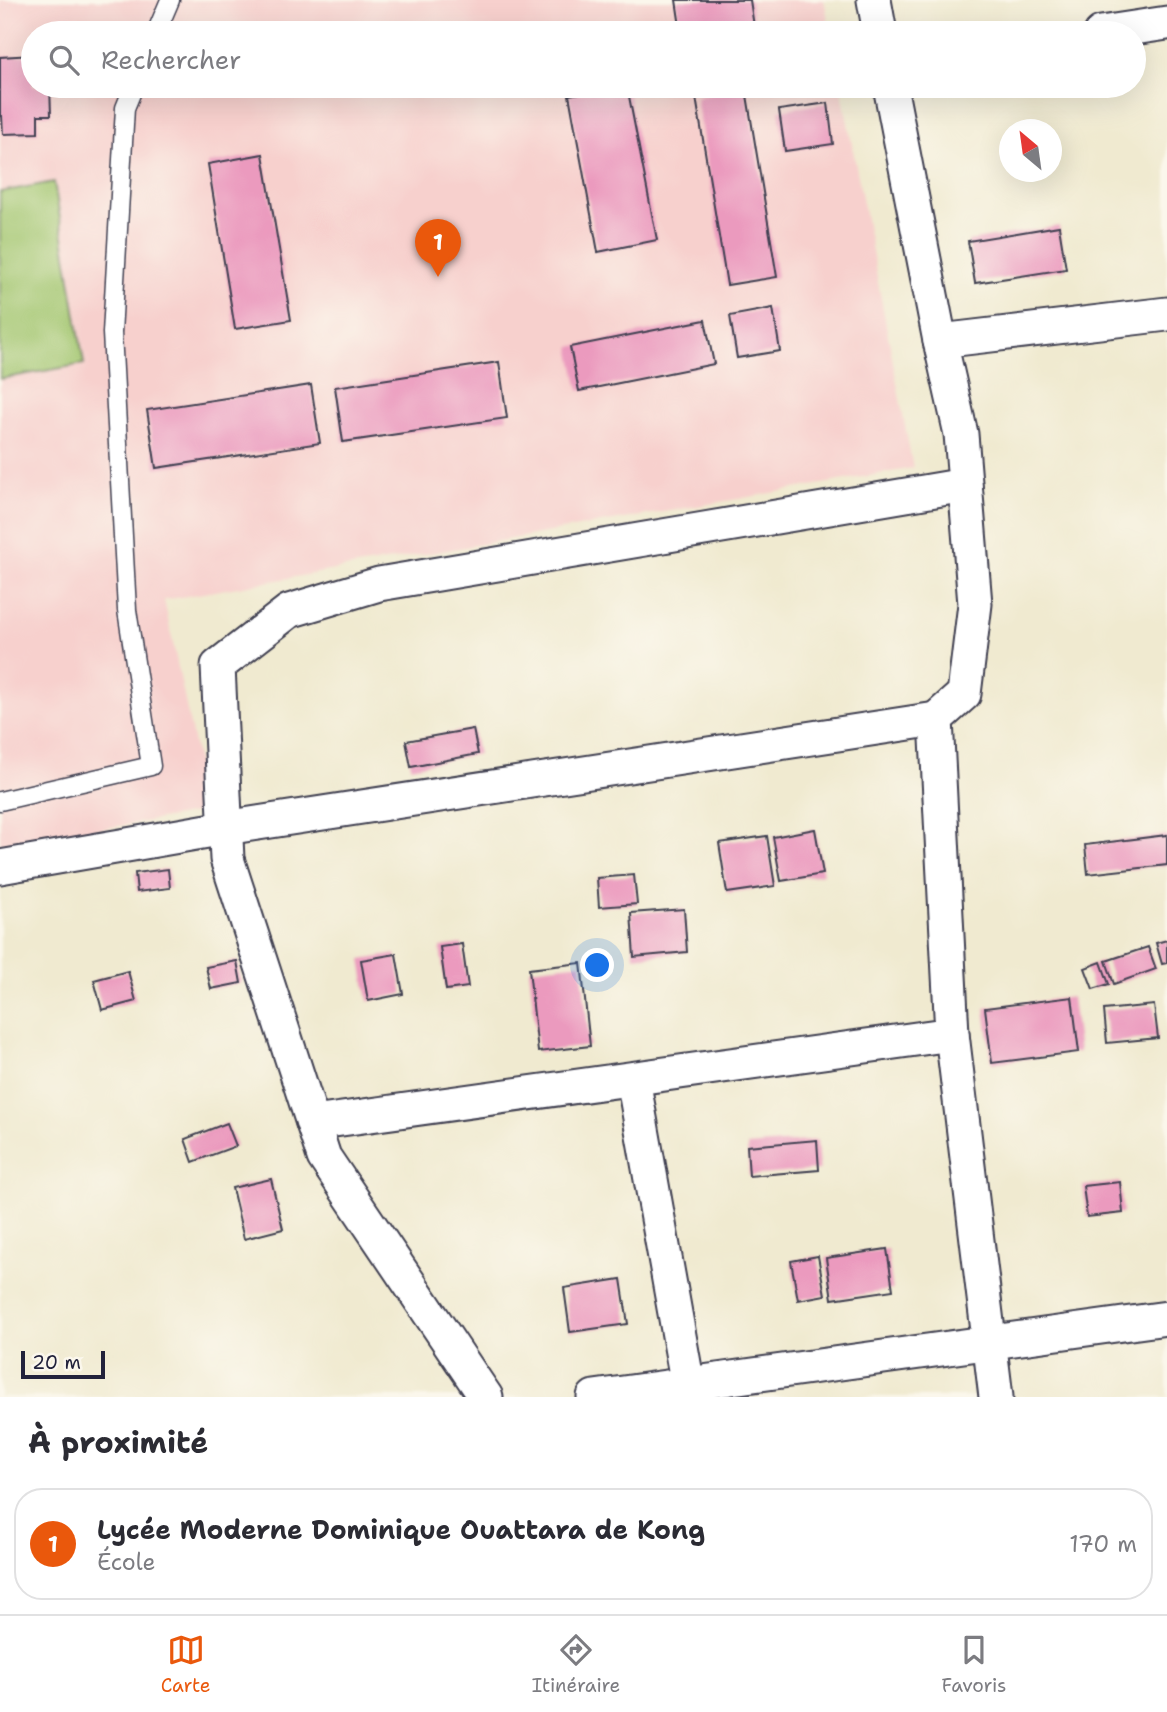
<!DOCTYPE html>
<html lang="fr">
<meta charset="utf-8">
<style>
body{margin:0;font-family:"Shantell Sans",sans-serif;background:#f2f2f3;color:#2b2b33}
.compass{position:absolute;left:999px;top:119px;width:63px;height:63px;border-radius:50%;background:#fff;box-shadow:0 7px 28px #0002;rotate:331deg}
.scale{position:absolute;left:21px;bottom:18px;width:84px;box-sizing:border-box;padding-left:7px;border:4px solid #22223b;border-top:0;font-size:19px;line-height:24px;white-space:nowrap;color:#22223b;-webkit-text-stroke:5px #fbf7ec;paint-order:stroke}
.you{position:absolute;left:598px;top:966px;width:24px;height:24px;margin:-18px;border:5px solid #fff;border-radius:50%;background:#1a73e8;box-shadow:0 0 0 10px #1a73e833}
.badge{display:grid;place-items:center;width:46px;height:46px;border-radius:50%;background:#ea580c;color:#fff;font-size:23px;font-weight:700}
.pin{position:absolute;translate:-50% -58px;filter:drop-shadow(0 2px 4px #0008)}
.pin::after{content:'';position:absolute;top:37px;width:24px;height:21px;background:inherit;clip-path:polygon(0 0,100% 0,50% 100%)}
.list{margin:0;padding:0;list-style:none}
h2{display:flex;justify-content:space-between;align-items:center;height:91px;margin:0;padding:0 28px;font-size:30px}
h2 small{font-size:23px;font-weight:400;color:#7c7c81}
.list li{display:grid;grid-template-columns:46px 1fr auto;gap:21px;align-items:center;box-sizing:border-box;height:112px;margin:0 14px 14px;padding:0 14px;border:2px solid #e1e1e2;border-radius:28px}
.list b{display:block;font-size:26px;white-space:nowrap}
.list p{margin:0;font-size:23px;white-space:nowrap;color:#7c7c81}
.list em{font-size:23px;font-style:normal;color:#7c7c81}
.icon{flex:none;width:38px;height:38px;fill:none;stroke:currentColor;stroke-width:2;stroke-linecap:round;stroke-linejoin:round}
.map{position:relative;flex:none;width:1167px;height:1397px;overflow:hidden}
.search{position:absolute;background:#fff;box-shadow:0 7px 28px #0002;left:21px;right:21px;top:21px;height:77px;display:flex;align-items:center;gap:18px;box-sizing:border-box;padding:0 24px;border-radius:38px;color:#7c7c81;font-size:26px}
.sheet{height:217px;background:#fff}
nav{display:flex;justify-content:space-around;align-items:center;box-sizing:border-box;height:98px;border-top:2px solid #e1e1e2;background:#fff;font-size:19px;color:#7c7c81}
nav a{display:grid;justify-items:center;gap:4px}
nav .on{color:#ea580c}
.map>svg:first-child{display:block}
.built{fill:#f7d0cd}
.park{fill:#a3c66f;stroke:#627455;stroke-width:2}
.building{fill:#eb9abe}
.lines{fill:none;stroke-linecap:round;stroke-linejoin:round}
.service-casing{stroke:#414051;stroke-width:21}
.minor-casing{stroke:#414051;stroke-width:37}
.service{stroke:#fff;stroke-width:18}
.minor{stroke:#fff;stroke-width:33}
</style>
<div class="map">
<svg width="1167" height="1397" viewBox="0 0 1167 1397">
<rect width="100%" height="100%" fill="#fbf7ec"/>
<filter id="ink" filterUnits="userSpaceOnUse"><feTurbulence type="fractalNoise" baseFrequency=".0143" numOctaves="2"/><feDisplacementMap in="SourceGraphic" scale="14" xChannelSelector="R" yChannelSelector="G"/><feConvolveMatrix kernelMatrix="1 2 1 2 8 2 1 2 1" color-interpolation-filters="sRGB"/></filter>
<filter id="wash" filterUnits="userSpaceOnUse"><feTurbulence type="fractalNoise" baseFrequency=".00686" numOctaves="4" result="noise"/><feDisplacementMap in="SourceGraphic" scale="28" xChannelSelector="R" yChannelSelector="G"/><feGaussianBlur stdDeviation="1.57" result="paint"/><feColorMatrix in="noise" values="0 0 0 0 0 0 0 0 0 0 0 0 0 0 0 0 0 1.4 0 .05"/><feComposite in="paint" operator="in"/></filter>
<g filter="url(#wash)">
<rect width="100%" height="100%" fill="#f0ead0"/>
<polygon class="built" points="0,0 824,0 831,33 33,33 33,86 841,86 913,468 164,600 208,811 0,846"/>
<polygon class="park" points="54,182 84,364 0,379 0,192"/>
<g id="blocks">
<g class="building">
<polygon points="676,0 750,0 755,33 681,33"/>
<polygon points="33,55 33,86 50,86 51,115 38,115 38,133 3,134 2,116 0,116 0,57"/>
<polygon points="618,86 627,86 657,240 598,252 569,95"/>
<polygon points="746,89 777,277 727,285 696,97"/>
<polygon points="828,103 833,144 785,151 779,110"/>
<polygon points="263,154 291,320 235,329 208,164"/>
<polygon points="1059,226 1066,269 975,283 968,241"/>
<polygon points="773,308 780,351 737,358 730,316"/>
<polygon points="705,320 714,364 579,391 570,347"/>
<polygon points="499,362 507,418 343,442 335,387"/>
<polygon points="311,385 320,443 156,468 147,410"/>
<polygon points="473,729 478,754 411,767 406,741"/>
<polygon points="815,829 823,874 781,881 773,837"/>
<polygon points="1167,835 1167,865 1088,874 1085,845"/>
<polygon points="767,836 775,886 727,893 719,843"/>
<polygon points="168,869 170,888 137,892 135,873"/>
<polygon points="634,875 637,904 599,907 597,878"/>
<polygon points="684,909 687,952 634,957 631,913"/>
<polygon points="1167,940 1167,963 1162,964 1156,943"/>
<polygon points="462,944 468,987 446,990 440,947"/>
<polygon points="1148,947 1156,969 1114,984 1106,961"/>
<polygon points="396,954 403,994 368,1001 361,960"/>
<polygon points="237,961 241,983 211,989 206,967"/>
<polygon points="1101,962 1109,984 1093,989 1085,968"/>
<polygon points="581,963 590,1046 538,1052 529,969"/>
<polygon points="128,971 136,1001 102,1010 94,980"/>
<polygon points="1072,997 1079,1052 992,1063 985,1008"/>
<polygon points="1154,1005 1158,1038 1107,1043 1104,1010"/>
<polygon points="227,1123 236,1146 193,1162 185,1139"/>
<polygon points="817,1140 819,1170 749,1176 747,1146"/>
<polygon points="271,1179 283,1229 244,1239 232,1188"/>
<polygon points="1120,1182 1123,1213 1087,1217 1083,1186"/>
<polygon points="887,1249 893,1290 832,1299 826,1258"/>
<polygon points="818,1256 825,1295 798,1300 791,1261"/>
<polygon points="621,1279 628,1324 570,1332 564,1288"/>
</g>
</g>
</g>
<g filter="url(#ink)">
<use href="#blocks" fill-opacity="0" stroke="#414051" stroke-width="2"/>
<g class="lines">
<defs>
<g id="service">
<polyline points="156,33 170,0"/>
<polyline points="0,801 151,766 127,610 112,333 125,108 134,86"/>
</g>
<g id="minor">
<polyline points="874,0 880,33"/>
<polyline points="1101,33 1167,23"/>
<polyline points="890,86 940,341 961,434 975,604 964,694 936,719 952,1034 996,1397"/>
<polyline points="940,341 1167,314"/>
<polyline points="0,867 225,828 936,719"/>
<polyline points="633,1079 690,1397"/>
<polyline points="313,1123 952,1034"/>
<polyline points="486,1397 324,1157 227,859 218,666 289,611 379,584 965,485"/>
<polyline points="594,1397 1167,1318"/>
</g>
</defs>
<use href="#service" class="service-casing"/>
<use href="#minor" class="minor-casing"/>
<use href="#service" class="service"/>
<use href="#minor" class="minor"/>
</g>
</g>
</svg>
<svg class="compass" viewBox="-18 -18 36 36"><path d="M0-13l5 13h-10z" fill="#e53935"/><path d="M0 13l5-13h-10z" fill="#7c7c81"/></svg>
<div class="scale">20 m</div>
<div class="you"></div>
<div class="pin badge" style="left:438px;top:277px">1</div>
<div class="search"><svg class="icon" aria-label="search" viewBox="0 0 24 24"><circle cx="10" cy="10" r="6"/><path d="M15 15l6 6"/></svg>Rechercher</div>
</div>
<section class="sheet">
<h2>À proximité<small></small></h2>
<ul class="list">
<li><span class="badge">1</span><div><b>Lycée Moderne Dominique Ouattara de Kong</b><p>École</p></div><em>170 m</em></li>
</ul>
</section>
<nav>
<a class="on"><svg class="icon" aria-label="map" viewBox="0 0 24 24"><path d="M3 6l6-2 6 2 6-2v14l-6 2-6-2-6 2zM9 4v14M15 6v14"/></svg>Carte</a>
<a><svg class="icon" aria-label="directions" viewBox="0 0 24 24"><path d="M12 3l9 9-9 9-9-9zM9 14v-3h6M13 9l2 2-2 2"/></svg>Itinéraire</a>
<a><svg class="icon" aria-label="saved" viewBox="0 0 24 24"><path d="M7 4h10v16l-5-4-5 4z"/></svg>Favoris</a>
</nav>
